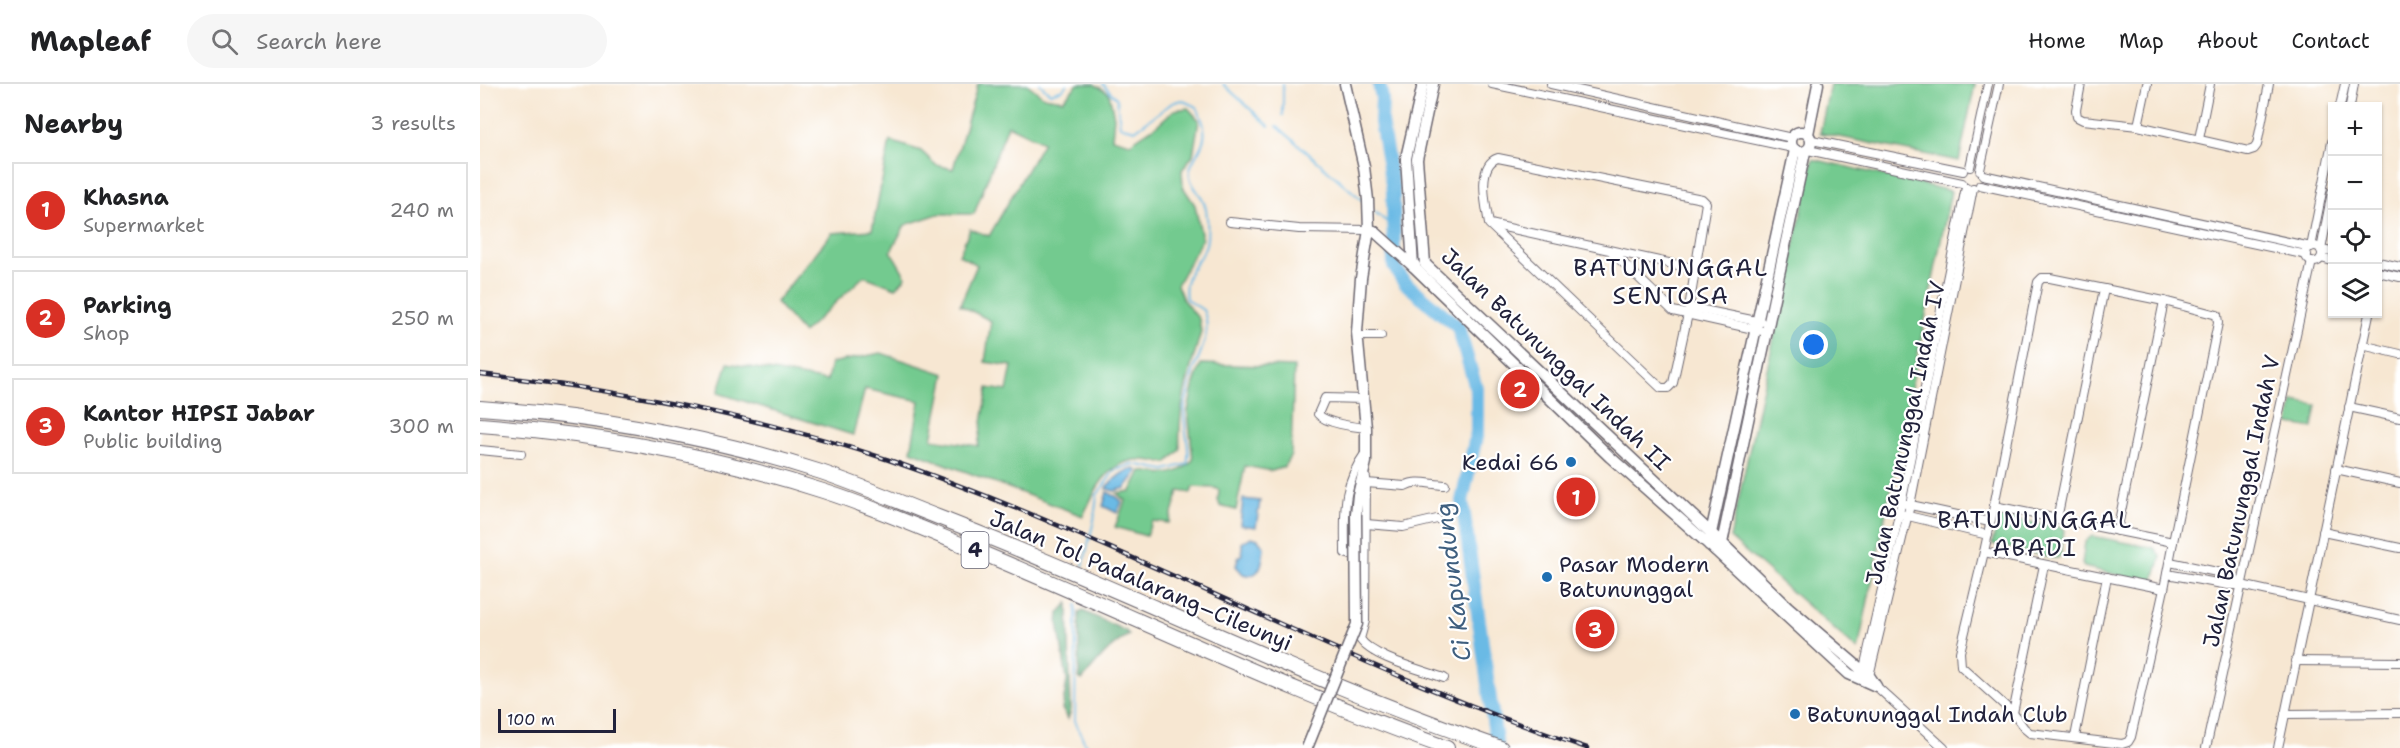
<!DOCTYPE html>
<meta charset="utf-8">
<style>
body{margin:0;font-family:"Shantell Sans",sans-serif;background:#f6f6f6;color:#202124}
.controls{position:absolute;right:18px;top:18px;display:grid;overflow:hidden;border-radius:0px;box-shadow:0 2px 4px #0004}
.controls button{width:54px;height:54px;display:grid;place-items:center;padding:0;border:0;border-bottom:2px solid #e0e0e0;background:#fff;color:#202124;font:30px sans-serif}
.scale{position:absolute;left:18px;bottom:15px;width:118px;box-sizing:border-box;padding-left:6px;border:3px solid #22223b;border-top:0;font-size:16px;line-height:21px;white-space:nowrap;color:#22223b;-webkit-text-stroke:4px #fff;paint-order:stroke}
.you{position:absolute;left:1334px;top:261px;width:21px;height:21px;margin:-15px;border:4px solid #fff;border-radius:50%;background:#1a73e8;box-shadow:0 0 0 9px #1a73e833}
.badge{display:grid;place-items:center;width:39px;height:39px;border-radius:50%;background:#d93025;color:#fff;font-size:20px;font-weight:700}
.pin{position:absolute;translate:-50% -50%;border:3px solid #fff;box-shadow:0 2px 6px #0006}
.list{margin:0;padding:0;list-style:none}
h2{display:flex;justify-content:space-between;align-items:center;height:78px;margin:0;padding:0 24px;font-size:26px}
h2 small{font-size:20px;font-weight:400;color:#757577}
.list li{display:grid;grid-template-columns:39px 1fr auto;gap:18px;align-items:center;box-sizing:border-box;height:96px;margin:0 12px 12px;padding:0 12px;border:2px solid #e0e0e0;border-radius:0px}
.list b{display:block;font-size:22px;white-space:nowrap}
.list p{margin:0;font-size:20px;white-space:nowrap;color:#757577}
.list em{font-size:20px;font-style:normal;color:#757577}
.icon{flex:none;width:33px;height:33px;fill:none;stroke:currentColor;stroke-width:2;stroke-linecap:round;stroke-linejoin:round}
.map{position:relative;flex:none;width:1920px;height:664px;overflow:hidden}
header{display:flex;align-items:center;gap:36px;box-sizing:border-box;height:84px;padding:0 30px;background:#fff;border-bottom:2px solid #e0e0e0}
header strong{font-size:28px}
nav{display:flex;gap:33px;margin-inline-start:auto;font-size:21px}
.search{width:420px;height:54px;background:#f6f6f6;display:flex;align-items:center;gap:15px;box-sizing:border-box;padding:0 21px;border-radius:33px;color:#757577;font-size:22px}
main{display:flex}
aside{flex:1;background:#fff}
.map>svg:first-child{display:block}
.green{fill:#73ca8f;stroke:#4a7665;stroke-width:1.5}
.forest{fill:#5eae7a;stroke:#40685a;stroke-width:1.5}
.water{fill:#6abae5;stroke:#466e90;stroke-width:1.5}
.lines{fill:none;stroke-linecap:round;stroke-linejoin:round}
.stream{stroke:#6abae5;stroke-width:2}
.river{stroke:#6abae5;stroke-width:14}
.street-casing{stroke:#6d6770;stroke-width:10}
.secondary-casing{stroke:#6d6770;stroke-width:13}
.highway-casing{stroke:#6d6770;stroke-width:16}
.street{stroke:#fff;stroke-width:8}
.secondary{stroke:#fff;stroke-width:10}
.highway{stroke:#fff;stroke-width:14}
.rail-casing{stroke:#22223b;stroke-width:4.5}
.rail{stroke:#fff;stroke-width:2;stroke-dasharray:7;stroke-linecap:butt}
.secondary-bridge-casing{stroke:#6d6770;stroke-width:13;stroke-linecap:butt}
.secondary-bridge{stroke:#fff;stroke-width:10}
.poi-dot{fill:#1f6fb2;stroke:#fff;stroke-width:2}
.labels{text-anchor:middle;stroke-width:4.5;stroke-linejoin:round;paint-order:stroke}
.shield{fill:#fff;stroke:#646476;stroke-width:1.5}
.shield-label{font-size:21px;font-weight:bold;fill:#22223b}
.street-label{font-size:22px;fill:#22223b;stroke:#fff}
.poi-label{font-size:22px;fill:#22223b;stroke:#fff;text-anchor:start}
.neighbourhood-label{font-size:24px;letter-spacing:1.5px;fill:#22223b;stroke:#fff}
.water-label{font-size:24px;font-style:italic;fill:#3f5f7f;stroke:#fff}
</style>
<header>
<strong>Mapleaf</strong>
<div class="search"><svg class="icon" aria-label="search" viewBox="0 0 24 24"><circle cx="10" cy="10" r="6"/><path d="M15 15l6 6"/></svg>Search here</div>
<nav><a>Home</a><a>Map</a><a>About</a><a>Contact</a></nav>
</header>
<main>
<aside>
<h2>Nearby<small>3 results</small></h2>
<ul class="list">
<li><span class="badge">1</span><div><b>Khasna</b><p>Supermarket</p></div><em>240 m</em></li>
<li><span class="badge">2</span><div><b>Parking</b><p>Shop</p></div><em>250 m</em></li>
<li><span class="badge">3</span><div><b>Kantor HIPSI Jabar</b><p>Public building</p></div><em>300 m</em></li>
</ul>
</aside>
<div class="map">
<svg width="1920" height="664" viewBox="0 0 1920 664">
<rect width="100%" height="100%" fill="#fff"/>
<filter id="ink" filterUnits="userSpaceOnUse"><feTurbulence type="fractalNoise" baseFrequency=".0167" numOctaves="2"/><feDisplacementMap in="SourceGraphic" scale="12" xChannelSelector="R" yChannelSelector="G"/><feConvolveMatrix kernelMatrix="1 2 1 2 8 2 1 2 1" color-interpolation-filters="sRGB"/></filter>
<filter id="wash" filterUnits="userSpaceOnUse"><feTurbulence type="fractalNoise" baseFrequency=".008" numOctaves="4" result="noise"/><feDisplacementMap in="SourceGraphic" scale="24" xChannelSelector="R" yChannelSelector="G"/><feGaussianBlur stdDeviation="1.35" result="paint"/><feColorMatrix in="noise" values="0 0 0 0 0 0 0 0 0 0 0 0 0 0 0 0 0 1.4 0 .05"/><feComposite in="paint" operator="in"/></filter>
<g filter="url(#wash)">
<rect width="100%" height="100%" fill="#f7e7d2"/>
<g class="green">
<path d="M498,0H547L564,13L583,16L598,0H614L629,9L634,33L632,54L650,59L677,41L694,26L708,24L719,36L713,71L702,86L703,103L715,121L722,155L697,201L703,216L719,235L721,248C710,286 697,325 700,366L687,379C677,378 664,375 654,376C625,381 614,408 603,432L431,367L440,317L385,305L373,351L238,309L248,279L347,297L351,279L401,269L465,290L452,355L498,362L508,304L527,307L532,282L505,278L511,237L480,221L497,181L479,171L490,145L509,152L563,58L528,41L494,130H458L425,141L411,167L426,193L416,204L384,192L323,249L296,218L352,149L392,146L410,57L441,67L456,81L473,85Z"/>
<polygon points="1350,0 1495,0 1479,77 1340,49"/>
<polygon points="1333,75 1471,107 1378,566 1250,454"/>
<path d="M721,280L814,283L811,371L804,383L792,387L765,382L756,426L740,422L738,416L739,406L735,404L713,403L711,409L699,407L689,439L672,437L666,452L635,443L645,417L637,409L651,407L661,387C682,390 697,394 713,376L708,327L714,299Z"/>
<polygon points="1813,317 1837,321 1833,344 1809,340"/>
<polygon points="1521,433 1579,443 1584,446 1581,470 1578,474 1572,474 1512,460 1518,435"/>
<polygon points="1612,452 1674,464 1681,473 1674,496 1667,498 1604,483 1602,480 1605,458"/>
</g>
<g class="forest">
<polygon points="588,519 591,626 588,635 582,625 587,597 578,539 579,529"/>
<path d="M603,527L646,547L649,551C629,562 617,578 602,596L599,594V529Z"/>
</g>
<g class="water">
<path d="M654,385L658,387L645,404L634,407L627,405V402C635,395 643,386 654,385Z"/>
<polygon points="627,408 637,413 642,418 637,429 623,422"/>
<polygon points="763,415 780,417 776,443 760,441"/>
<path d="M771,453L778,455L784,463C783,477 781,496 763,490L756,482L758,474L762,470V459Z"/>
</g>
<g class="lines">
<g class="stream">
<polyline points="560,0 570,9 583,5 587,0"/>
<polyline points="743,0 789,42"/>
<polyline points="803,0 803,31"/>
<polyline points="797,42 882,116"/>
<polyline points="895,128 914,144"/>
<path d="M603,482L614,436L617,411L634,387L652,380L685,386L707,380C712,363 701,341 705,320C708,310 710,298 713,288C720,269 733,246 723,226L706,215C701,184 725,177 727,155C728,142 728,125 722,114C718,108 711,100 710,93C707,80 722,67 724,54C726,43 721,33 717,23L701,16L692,19L655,46L640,42L637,15L623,0"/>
<polyline points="596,521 595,637 607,664"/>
</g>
<polyline class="river" points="899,0 902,14 901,38 913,106 914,182 924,198 978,243 997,307 997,348 982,417 1017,664"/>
</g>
</g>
<g filter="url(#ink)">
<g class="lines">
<defs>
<g id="street">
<polyline points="1012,0 1313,64"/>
<polyline points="1071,0 1312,54"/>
<polyline points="1601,0 1596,26 1597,33 1603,36 1658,42 1768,67 1774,65 1777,61 1789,0"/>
<polyline points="1860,22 1865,0"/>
<polyline points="1870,22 1874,0"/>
<polyline points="1658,42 1667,0"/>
<polyline points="1719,55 1730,0"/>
<polyline points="1332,56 1483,87"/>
<polyline points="1328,66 1482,99"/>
<path d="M1018,74L1222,115L1226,119L1208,230L1193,299L1188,304H1181L1009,140C1006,122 996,81 1018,74Z"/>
<polyline points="1490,83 1508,0"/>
<polyline points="1500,86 1519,0"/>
<polyline points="1503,91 1831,163 1852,58"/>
<polyline points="1500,101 1827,171"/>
<polyline points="1852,108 1841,166 1852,168"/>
<polyline points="750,138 819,145 889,146"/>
<polyline points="1010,140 1216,185"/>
<circle cx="1834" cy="170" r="8"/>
<polyline points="1132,168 1193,227 1287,248"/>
<polyline points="1841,174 1852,177"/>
<polyline points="1898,178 1920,183"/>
<polyline points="1898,188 1920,193"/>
<polyline points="1209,223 1281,238"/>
<polyline points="877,252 901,252"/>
<polyline points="1882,261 1920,270"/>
<path d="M883,315L845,314L838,330C845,339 874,343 886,344"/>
<polyline points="1869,323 1920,334"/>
<polyline points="0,366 41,370"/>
<polyline points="1856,385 1920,399"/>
<path d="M886,394L885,537L880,555C892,574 943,586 964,594"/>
<path d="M886,399L925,402C937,395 952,401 965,401"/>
<polyline points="1426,420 1510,438"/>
<polyline points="1514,422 1558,198 1562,194 1570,194 1684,217 1737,231 1738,239 1693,458"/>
<polygon points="1514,422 1693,458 1684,505 1504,468"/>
<polyline points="1424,431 1508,451"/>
<polyline points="1577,435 1624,205"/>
<polyline points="886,440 923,443 957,435"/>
<polyline points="1637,447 1684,217"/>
<polyline points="1843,448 1920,464"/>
<polyline points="1504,468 1480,568 1481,582 1533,629 1544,644 1550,649 1642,660 1648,658 1651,653 1684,505"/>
<path d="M880,474L865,469C865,428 861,403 886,368"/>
<polyline points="1690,478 1751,491 1761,501"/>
<polyline points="1687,490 1748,501 1761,501 1920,536"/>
<polyline points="1815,577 1920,578"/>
<polyline points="1383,589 1419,430 1486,103"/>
<polyline points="1388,596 1430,421 1493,104"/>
<polyline points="1396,602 1464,664"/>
<polyline points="1533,629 1564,481"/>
<polyline points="1805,630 1920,629"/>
<polyline points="1595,653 1627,493"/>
<polyline points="1726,664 1832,177"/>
<polyline points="1798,664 1889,230"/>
</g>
<g id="secondary">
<polyline points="865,0 884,83 888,116 889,146 881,194 877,248 886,344 886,378 878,411 876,430"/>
<polyline points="943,0 926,74 933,182 1130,373 1235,466 1242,459 1231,449 1229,461"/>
<polyline points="953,0 937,75 945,180 1231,449"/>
<circle cx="1321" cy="58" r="10"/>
<polyline points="1328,50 1338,0"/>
<polyline points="889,146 894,147 933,182 935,181"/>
<polyline points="1231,449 1315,66"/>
<polyline points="1235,466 1369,590 1396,602 1390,593 1308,523 1242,459 1325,68"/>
</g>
<g id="highway">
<path d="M0,324C115,332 231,353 341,388C380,401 419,418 458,433C647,506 828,598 1021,664"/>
<path d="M0,341C116,350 232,371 343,407C396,424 446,446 497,467C654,532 807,607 967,664"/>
</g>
</defs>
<use href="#street" class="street-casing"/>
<use href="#secondary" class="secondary-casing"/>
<use href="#highway" class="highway-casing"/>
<use href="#street" class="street"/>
<use href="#secondary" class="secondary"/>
<use href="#highway" class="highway"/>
<defs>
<path id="rail" d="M0,290C139,306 276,331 409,376C647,458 868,584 1107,664"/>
</defs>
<use href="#rail" class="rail-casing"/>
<use href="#rail" class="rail"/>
<defs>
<polyline id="secondary-bridge" points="827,664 877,540 876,430"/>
</defs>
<use href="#secondary-bridge" class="secondary-bridge-casing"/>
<use href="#secondary-bridge" class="secondary-bridge"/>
</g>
</g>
<g class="poi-dot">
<circle cx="1091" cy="378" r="6"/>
<circle cx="1067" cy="493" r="6"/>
<circle cx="1315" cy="630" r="6"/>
</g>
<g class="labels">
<rect class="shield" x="481.5" y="448" width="27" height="36" rx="4.5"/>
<g class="shield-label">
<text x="495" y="473">4</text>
</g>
<g class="street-label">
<text transform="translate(1076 275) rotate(44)" y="8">Jalan Batununggal Indah II</text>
<text transform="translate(1425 349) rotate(-78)" y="8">Jalan Batununggal Indah IV</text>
<text transform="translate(1761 417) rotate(-78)" y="8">Jalan Batununggal Indah V</text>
<text transform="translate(661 496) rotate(23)" y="8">Jalan Tol Padalarang–Cileunyi</text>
</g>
<g class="poi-label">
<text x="1079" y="386" text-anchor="end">Kedai 66</text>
<text x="1079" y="488">Pasar Modern<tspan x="1079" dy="25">Batununggal</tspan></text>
<text x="1327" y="638">Batununggal Indah Club</text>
</g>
<g class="neighbourhood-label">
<text x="1191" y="192">BATUNUNGGAL<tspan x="1191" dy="28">SENTOSA</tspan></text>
<text x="1555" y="444">BATUNUNGGAL<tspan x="1555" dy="28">ABADI</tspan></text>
</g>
<g class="water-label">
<text transform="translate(973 498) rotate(-97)" y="8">Ci Kapundung</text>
</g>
</g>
</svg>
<div class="controls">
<button>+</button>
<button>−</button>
<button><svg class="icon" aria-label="locate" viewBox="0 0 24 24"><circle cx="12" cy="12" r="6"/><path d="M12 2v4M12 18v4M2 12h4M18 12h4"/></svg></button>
<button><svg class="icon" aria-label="layers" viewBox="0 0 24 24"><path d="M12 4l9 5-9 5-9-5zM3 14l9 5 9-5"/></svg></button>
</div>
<div class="scale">100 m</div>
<div class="you"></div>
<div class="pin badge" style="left:1096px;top:413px">1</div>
<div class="pin badge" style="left:1040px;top:305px">2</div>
<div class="pin badge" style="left:1115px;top:545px">3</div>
</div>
</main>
